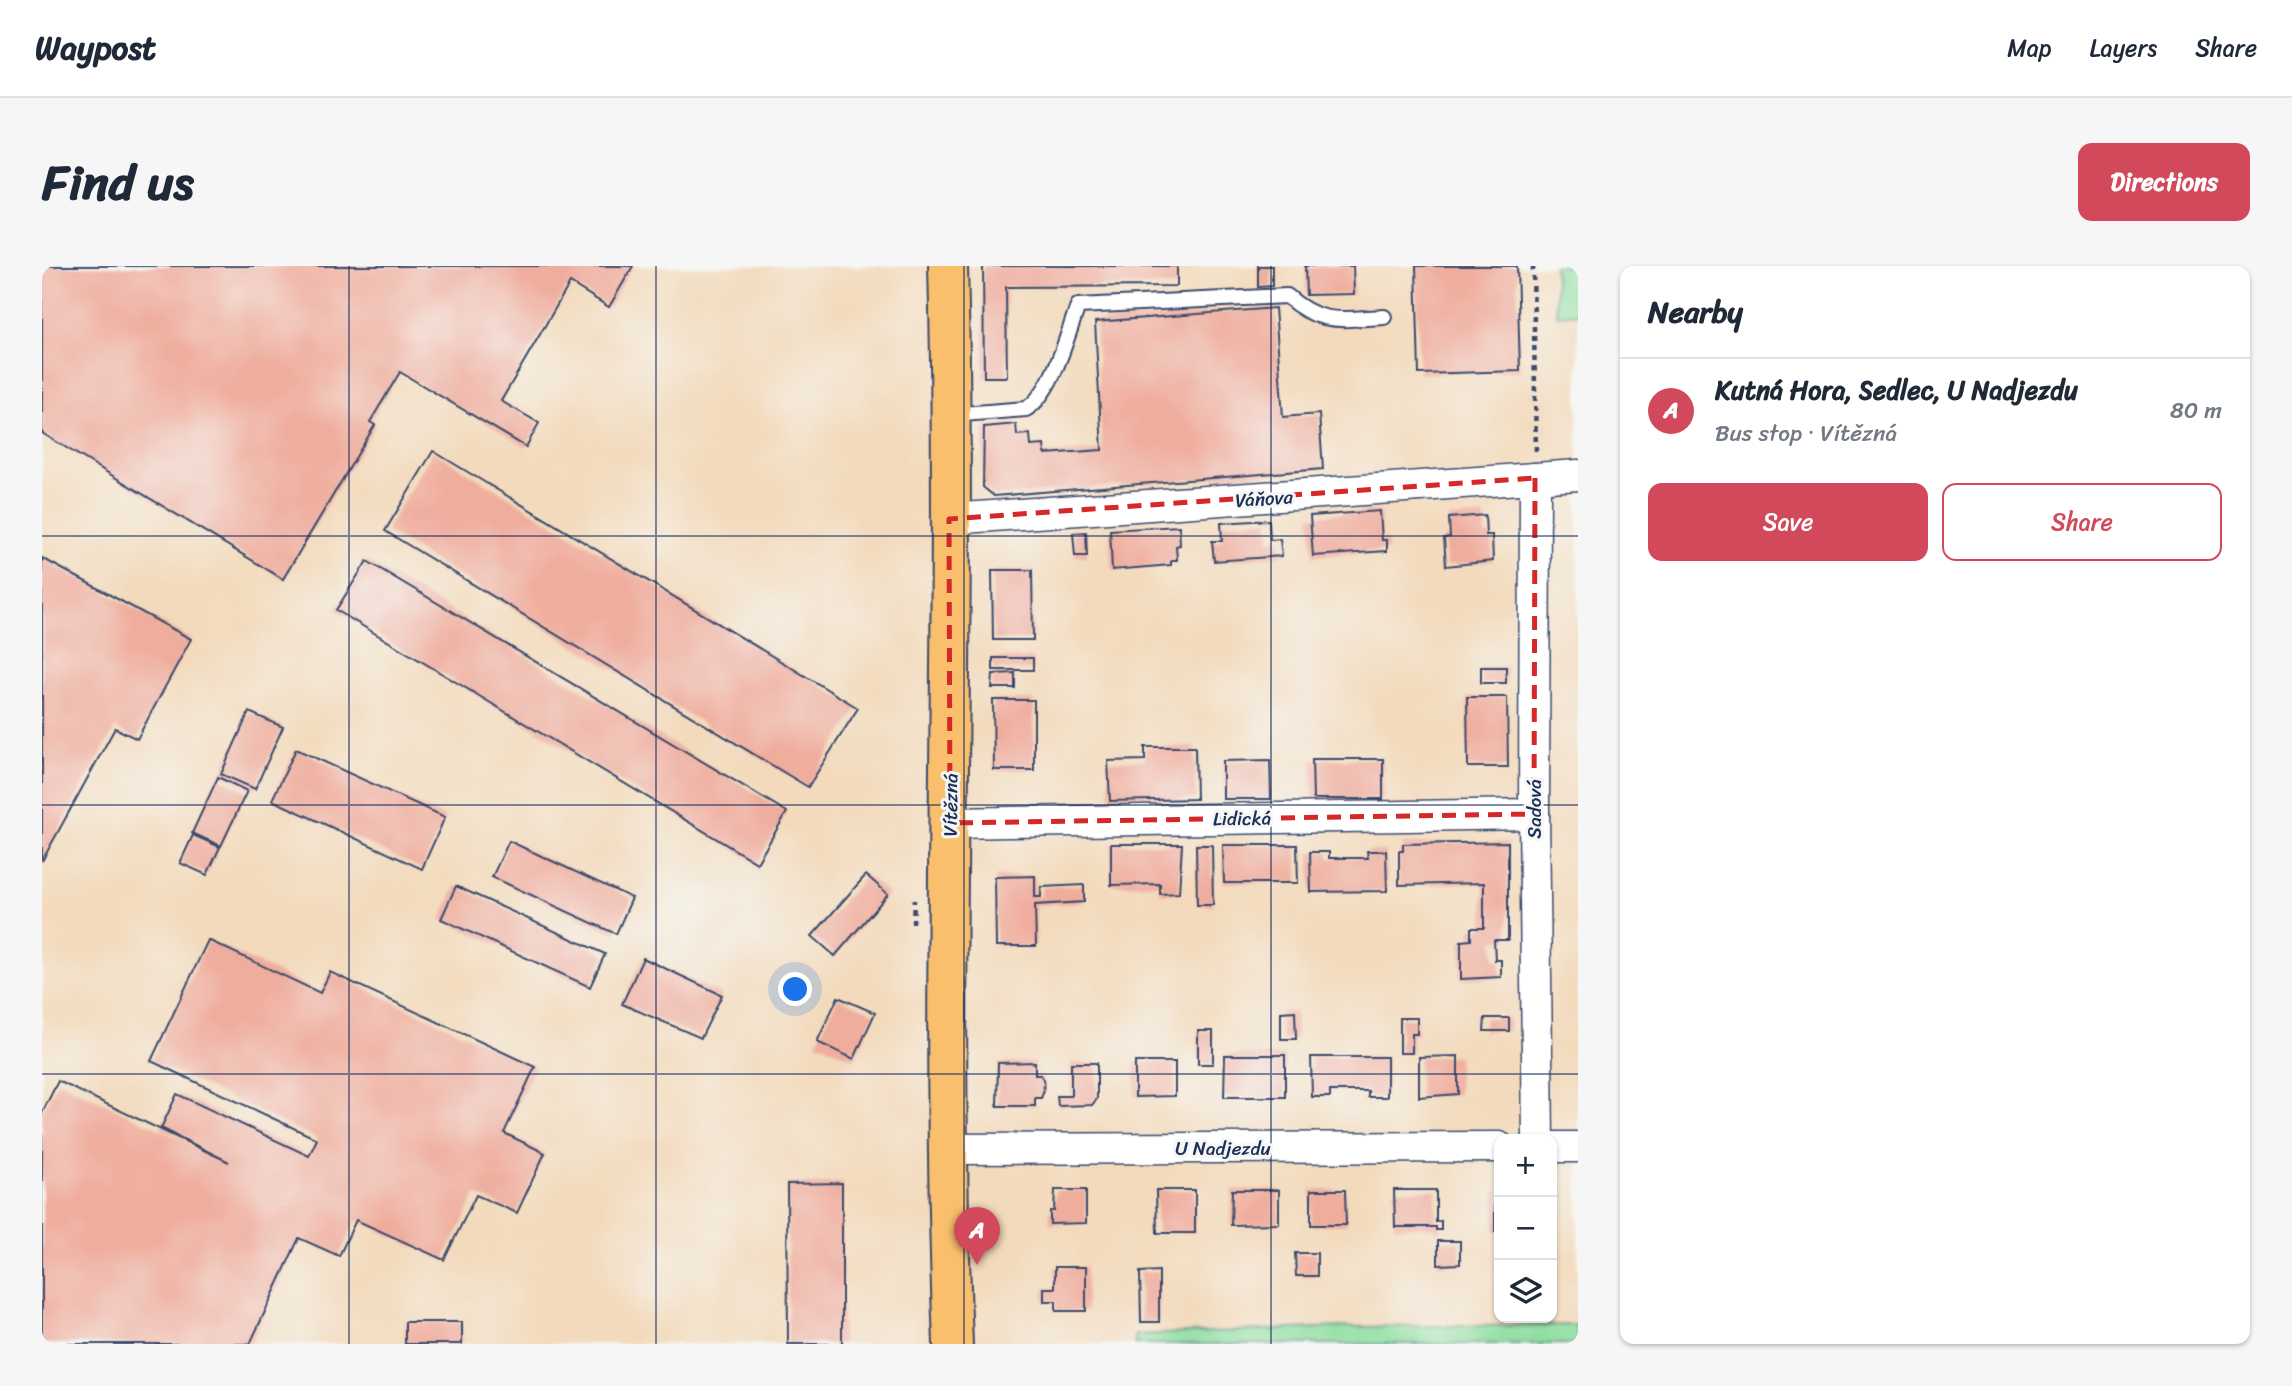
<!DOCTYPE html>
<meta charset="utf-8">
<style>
body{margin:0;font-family:Sriracha,sans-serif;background:#f6f6f7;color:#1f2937}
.controls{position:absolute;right:21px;bottom:21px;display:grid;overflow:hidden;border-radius:14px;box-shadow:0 2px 5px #0004}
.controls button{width:63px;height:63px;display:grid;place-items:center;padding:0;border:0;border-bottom:2px solid #e0e1e3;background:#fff;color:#1f2937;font:35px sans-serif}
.you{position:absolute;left:754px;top:724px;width:24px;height:24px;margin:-18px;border:5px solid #fff;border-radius:50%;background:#1a73e8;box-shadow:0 0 0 10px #1a73e833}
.badge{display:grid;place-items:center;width:46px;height:46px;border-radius:50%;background:#d1495b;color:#fff;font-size:23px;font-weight:700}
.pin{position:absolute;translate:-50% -58px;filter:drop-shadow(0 2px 4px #0008)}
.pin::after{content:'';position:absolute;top:37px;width:24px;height:21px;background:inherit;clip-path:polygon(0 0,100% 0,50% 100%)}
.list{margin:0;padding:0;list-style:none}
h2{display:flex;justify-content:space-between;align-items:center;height:91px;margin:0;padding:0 28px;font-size:30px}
h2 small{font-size:23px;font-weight:400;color:#747a83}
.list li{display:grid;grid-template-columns:46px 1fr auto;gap:21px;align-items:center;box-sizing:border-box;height:105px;padding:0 28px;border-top:2px solid #e0e1e3}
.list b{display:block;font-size:26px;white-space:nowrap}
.list p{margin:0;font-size:23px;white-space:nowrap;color:#747a83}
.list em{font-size:23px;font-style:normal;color:#747a83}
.actions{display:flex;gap:14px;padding:21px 28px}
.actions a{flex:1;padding:16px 0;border:2px solid #d1495b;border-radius:14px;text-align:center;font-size:24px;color:#d1495b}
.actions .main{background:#d1495b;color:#fff}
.icon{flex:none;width:38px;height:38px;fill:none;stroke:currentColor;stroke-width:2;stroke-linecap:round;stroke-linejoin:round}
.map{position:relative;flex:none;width:1536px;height:1078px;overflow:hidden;border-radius:14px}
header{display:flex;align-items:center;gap:42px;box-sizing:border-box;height:98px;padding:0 35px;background:#fff;border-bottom:2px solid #e0e1e3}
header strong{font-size:33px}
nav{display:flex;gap:38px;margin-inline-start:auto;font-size:24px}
.intro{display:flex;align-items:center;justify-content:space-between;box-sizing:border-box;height:168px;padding:0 42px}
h1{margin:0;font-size:49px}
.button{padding:18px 32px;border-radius:14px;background:#d1495b;color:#fff;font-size:24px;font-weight:700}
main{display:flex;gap:42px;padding:0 42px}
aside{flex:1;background:#fff;border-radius:14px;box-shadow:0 2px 5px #0004}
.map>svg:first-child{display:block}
.green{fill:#8bdd9e;stroke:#53867e;stroke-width:2}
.building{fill:#efad9e}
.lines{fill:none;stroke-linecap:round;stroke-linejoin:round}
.service-casing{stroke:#3b496c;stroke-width:18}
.minor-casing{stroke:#3b496c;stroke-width:33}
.primary-casing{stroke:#3b496c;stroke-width:42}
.path{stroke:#3b496c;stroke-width:4.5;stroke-dasharray:5 5;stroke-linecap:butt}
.service{stroke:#fff;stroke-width:14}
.minor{stroke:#fff;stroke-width:30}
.primary{stroke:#f9bf6d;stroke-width:38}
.marked{fill:none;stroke:#d62828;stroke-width:5;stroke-dasharray:14 9;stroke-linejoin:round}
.grid{fill:none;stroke:#1b2f5e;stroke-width:2;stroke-opacity:0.55}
.labels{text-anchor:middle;stroke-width:6;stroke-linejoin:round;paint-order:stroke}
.street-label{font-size:19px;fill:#1b2f5e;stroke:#f6f6f2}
</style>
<header>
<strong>Waypost</strong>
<nav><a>Map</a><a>Layers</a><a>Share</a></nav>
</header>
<div class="intro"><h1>Find us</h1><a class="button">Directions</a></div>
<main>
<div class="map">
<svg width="1536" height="1078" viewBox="0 0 1536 1078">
<rect width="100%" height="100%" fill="#f6f6f2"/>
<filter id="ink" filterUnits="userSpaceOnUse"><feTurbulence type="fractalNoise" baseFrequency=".0143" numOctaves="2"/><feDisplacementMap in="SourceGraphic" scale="14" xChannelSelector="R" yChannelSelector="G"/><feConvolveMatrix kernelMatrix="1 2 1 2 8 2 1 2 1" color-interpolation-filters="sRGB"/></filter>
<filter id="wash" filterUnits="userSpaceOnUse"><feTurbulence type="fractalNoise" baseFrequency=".00686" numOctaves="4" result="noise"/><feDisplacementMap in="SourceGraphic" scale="28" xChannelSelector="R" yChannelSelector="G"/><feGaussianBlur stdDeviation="1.57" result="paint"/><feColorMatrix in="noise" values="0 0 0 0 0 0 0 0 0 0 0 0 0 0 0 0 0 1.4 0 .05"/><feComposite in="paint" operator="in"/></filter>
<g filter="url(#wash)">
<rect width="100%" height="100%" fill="#f3dabc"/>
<g class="green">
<polygon points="1512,0 1536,0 1536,47 1515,49"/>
<polygon points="1536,1059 1536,1078 1093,1078 1093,1069 1305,1061"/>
</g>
<g id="blocks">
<g class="building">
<polygon points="0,0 591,0 567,41 528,17 459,135 497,157 484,181 358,106 328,156 333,159 241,313 0,167"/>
<polygon points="941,0 1135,0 1135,20 964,21 965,111 942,111"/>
<polygon points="1216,0 1230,0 1230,20 1216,21"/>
<polygon points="1263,0 1311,0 1312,28 1264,29"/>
<polygon points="1374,0 1475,0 1478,105 1377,108"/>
<polygon points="1233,42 1241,151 1277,148 1281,203 952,230 941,221 942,161 974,158 975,169 988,168 989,180 1002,179 1003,188 1060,184 1053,56"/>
<polygon points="391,185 816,442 766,521 343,265"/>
<polygon points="1338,245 1340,274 1345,274 1345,285 1271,290 1268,250"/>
<polygon points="1443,249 1444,269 1450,269 1451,295 1404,300 1402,272 1408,271 1407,252"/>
<polygon points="1227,254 1228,274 1238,273 1240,290 1172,295 1170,275 1180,275 1179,257"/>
<polygon points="1137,260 1138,279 1134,280 1135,294 1129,294 1129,299 1070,304 1068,264"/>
<polygon points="1044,266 1045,290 1033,290 1031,267"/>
<polygon points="0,292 149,373 95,473 73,462 0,595"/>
<polygon points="325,295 745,546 715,597 294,344"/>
<polygon points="950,304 990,304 991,374 951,374"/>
<rect x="951" y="392" width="40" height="12"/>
<rect x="1439" y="401" width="25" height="16"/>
<polygon points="973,407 973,422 950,422 951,408"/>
<polygon points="1425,431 1465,431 1466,501 1426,501"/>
<polygon points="951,434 992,434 992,504 952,504"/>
<polygon points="207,446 241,461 213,523 179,508"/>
<polygon points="1103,481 1153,481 1154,533 1068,535 1066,495 1103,494"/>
<polygon points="254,483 403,551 380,603 230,534"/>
<polygon points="1270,493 1341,493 1341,533 1271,533"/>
<polygon points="1228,494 1229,533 1181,533 1181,495"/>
<polygon points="176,511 205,525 179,580 150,567"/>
<polygon points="151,569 178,581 165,609 138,597"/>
<polygon points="467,575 590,632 574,668 450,611"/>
<polygon points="1466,576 1466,674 1452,674 1453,694 1459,694 1459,711 1419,713 1419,675 1429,674 1429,662 1442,662 1442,617 1357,619 1357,585 1361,585 1361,578"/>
<polygon points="1069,578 1140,578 1137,627 1118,628 1118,618 1069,619"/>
<polygon points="1154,579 1170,579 1171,639 1155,639"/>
<polygon points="1181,579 1255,579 1256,617 1182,617"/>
<polygon points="1325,585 1344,585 1345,625 1269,626 1268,586 1287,586 1287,592 1326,592"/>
<polygon points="824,609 846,628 793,690 770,670"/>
<polygon points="993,610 993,631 999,631 999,621 1042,619 1042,636 993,639 994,680 954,680 953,611"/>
<polygon points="414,620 563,688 548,721 399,653"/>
<polygon points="166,674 278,727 288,706 493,801 462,867 503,887 475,947 434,929 402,994 314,954 297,990 257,972 208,1078 0,1078 0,847 16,815 187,896 119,862 135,828 267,890 275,873 109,795"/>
<polygon points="601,692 680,729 659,772 580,738"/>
<polygon points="796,731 833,747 812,793 775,776"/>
<polygon points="1253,745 1254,773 1239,773 1239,746"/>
<polygon points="1358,752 1375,752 1375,768 1370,768 1370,787 1358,787"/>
<polygon points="1443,752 1467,752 1467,765 1442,765"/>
<rect x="1156" y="765" width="15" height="33"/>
<polygon points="1183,789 1243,789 1243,831 1182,831"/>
<polygon points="1416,790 1416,828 1377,831 1377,791"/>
<polygon points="1269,791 1345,791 1345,831 1326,831 1326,825 1288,825 1288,831 1270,831"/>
<polygon points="993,796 993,809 999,809 1002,814 1001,827 999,832 993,832 993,840 955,840 956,797"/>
<polygon points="1093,796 1133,796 1133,830 1093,831"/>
<polygon points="1029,797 1055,797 1055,833 1050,839 1016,840 1015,830 1029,830"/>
<polygon points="800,917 800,1078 746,1078 745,918"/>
<polygon points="1013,924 1044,924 1044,957 1008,958 1008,945 1012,945"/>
<polygon points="1114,924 1153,924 1153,967 1115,967"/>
<polygon points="1190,924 1237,924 1237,958 1189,959"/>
<polygon points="1269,924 1303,924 1304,959 1269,959"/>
<polygon points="1352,924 1394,924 1394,956 1399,955 1399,964 1394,964 1394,961 1353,961"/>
<rect x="1453" y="924" width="4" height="41"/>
<polygon points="1396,975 1418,975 1418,998 1396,999"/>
<polygon points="1253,987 1275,987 1275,1010 1254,1010"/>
<polygon points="1013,1001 1044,1001 1044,1045 1014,1045 1014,1035 1002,1035 1002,1022 1013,1022"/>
<polygon points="1117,1005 1117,1056 1099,1056 1098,1006"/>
<rect x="363" y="1056" width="57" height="22"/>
</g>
</g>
</g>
<g filter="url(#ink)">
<use href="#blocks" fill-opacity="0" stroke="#3b496c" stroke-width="2"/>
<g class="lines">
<defs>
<path id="service" d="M908,149L984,143C1011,127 1025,69 1036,40L1245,30C1278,60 1300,53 1342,51"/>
<g id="minor">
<polyline points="1493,212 1492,548 1496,873"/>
<polyline points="907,253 1536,209"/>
<polyline points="908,557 1492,548"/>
<polyline points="1510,881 1536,881"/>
<polyline points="905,883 1457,881"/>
</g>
<path id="primary" d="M906,0C916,359 896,719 911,1078"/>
</defs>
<use href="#service" class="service-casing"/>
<use href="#minor" class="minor-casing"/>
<use href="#primary" class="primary-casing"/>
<g class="path">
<polyline points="1491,0 1494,187"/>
<polyline points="871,657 872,634"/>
</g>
<use href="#service" class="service"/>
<use href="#minor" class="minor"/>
<use href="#primary" class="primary"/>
</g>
</g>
<path class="marked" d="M1493,212L1492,548L908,557L907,253Z"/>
<path class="grid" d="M307,0V1078M614,0V1078M922,0V1078M1229,0V1078M0,270H1536M0,539H1536M0,808H1536"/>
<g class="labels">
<g class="street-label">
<text transform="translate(1222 232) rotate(-4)" y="7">Váňova</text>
<text transform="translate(908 539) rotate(-89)" y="7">Vítězná</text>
<text transform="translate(1492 543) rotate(-90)" y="7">Sadová</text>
<text transform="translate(1200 552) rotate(-1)" y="7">Lidická</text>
<text x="1181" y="889">U Nadjezdu</text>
</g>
</g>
</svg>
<div class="controls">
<button>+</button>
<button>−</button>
<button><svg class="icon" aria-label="layers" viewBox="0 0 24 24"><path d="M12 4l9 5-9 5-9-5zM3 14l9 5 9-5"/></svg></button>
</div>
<div class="you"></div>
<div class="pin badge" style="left:935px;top:999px">A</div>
</div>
<aside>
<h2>Nearby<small></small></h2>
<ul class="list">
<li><span class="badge">A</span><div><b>Kutná Hora, Sedlec, U Nadjezdu</b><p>Bus stop · Vítězná</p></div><em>80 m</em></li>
</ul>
<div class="actions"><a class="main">Save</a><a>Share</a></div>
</aside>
</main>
